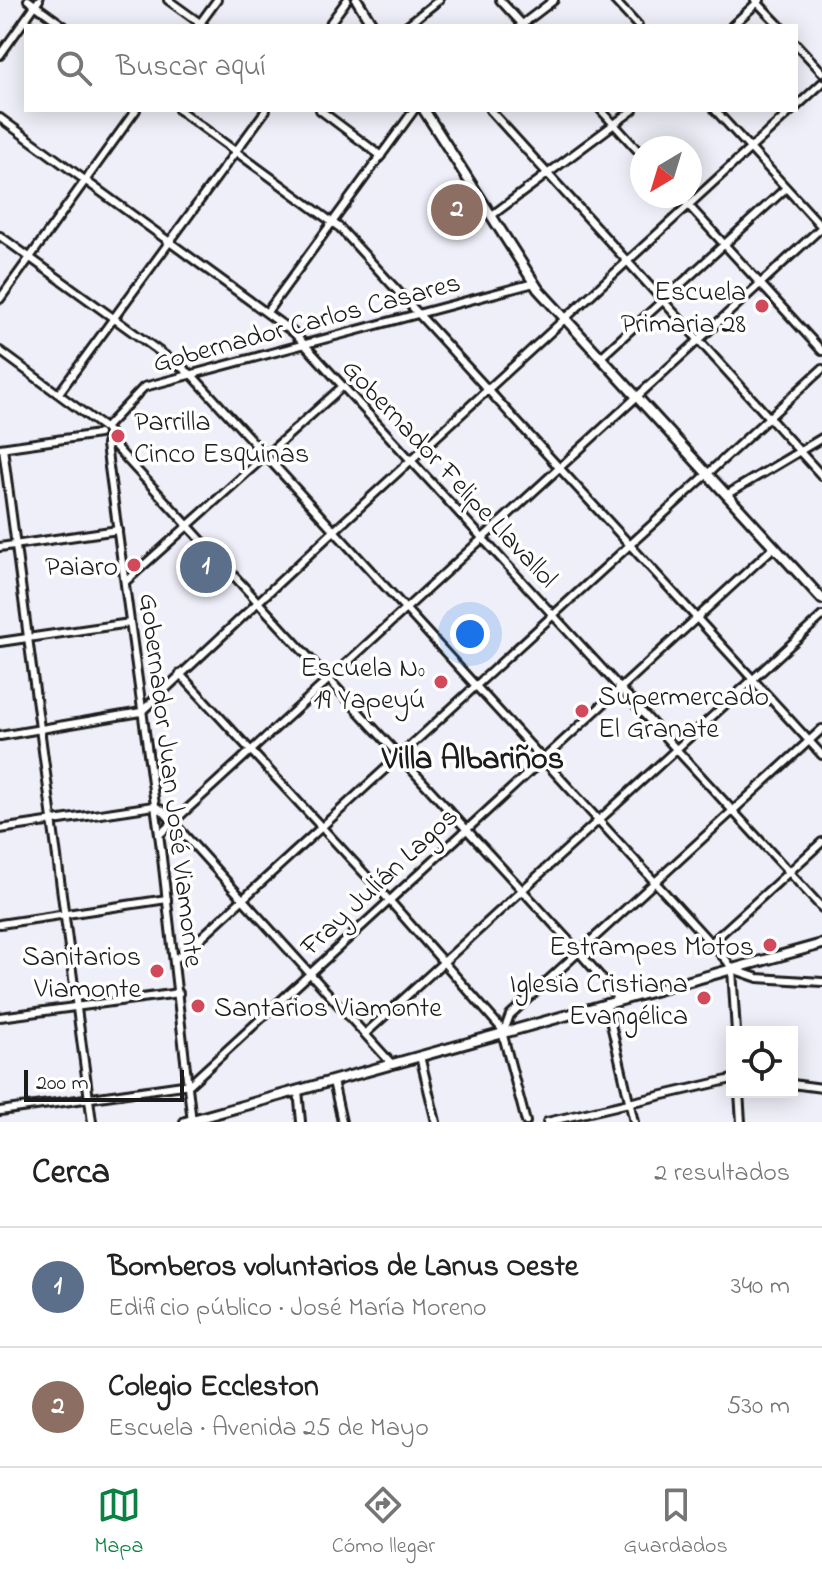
<!DOCTYPE html>
<html lang="es">
<meta charset="utf-8">
<style>
body{margin:0;font-family:"Indie Flower",sans-serif;background:#f2f2f2;color:#222}
.controls{position:absolute;right:24px;bottom:24px;display:grid;overflow:hidden;border-radius:0px;box-shadow:0 4px 20px #0003}
.controls button{width:72px;height:72px;display:grid;place-items:center;padding:0;border:0;border-bottom:2px solid #e0e0e0;background:#fff;color:#222;font:40px sans-serif}
.compass{position:absolute;left:630px;top:136px;width:72px;height:72px;border-radius:50%;background:#fff;box-shadow:0 4px 20px #0003;rotate:218deg}
.scale{position:absolute;left:24px;bottom:20px;width:160px;box-sizing:border-box;padding-left:8px;border:4px solid #1c1c1c;border-top:0;font-size:22px;line-height:28px;white-space:nowrap;color:#1c1c1c;-webkit-text-stroke:6px #fff;paint-order:stroke}
.you{position:absolute;left:470px;top:634px;width:28px;height:28px;margin:-20px;border:6px solid #fff;border-radius:50%;background:#1a73e8;box-shadow:0 0 0 12px #1a73e833}
.badge{display:grid;place-items:center;width:52px;height:52px;border-radius:50%;background:#0b8043;color:#fff;font-size:26px;font-weight:700}
.pin{position:absolute;translate:-50% -50%;border:4px solid #fff;box-shadow:0 2px 8px #0006}
.list{margin:0;padding:0;list-style:none}
h2{display:flex;justify-content:space-between;align-items:center;height:104px;margin:0;padding:0 32px;font-size:34px}
h2 small{font-size:26px;font-weight:400;color:#767676}
.list li{display:grid;grid-template-columns:52px 1fr auto;gap:24px;align-items:center;box-sizing:border-box;height:120px;padding:0 32px;border-top:2px solid #e0e0e0}
.list b{display:block;font-size:30px;white-space:nowrap}
.list p{margin:0;font-size:26px;white-space:nowrap;color:#767676}
.list em{font-size:26px;font-style:normal;color:#767676}
.icon{flex:none;width:44px;height:44px;fill:none;stroke:currentColor;stroke-width:2;stroke-linecap:round;stroke-linejoin:round}
.map{position:relative;flex:none;width:822px;height:1122px;overflow:hidden}
.search{position:absolute;background:#fff;box-shadow:0 4px 20px #0003;left:24px;right:24px;top:24px;height:88px;display:flex;align-items:center;gap:20px;box-sizing:border-box;padding:0 28px;border-radius:0px;color:#767676;font-size:30px}
.sheet{height:344px;background:#fff}
nav{display:flex;justify-content:space-around;align-items:center;box-sizing:border-box;height:112px;border-top:2px solid #e0e0e0;background:#fff;font-size:22px;color:#767676}
nav a{display:grid;justify-items:center;gap:4px}
nav .on{color:#0b8043}
.map>svg:first-child{display:block}
.lines{fill:none;stroke-linecap:round;stroke-linejoin:round}
.minor-casing{stroke:#1c1c1c;stroke-width:12}
.major-casing{stroke:#1c1c1c;stroke-width:14}
.minor{stroke:#fff;stroke-width:6}
.major{stroke:#fff;stroke-width:8}
.poi-dot{fill:#d1495b;stroke:#fff;stroke-width:3}
.labels{text-anchor:middle;stroke-width:7;stroke-linejoin:round;paint-order:stroke}
.poi-label{font-size:28px;fill:#1c1c1c;stroke:#fff;text-anchor:end}
.street-label{font-size:28px;fill:#1c1c1c;stroke:#fff}
.quarter-label{font-size:32px;font-weight:bold;fill:#1c1c1c;stroke:#fff}
</style>
<div class="map">
<svg width="822" height="1122" viewBox="0 0 822 1122">
<rect width="100%" height="100%" fill="#eeeff8"/>
<filter id="ink" filterUnits="userSpaceOnUse"><feTurbulence type="fractalNoise" baseFrequency=".0125" numOctaves="2"/><feDisplacementMap in="SourceGraphic" scale="16" xChannelSelector="R" yChannelSelector="G"/><feConvolveMatrix kernelMatrix="1 2 1 2 8 2 1 2 1" color-interpolation-filters="sRGB"/></filter>
<g filter="url(#ink)">
<g class="lines">
<defs>
<g id="minor">
<polyline points="28,0 64,26"/>
<polyline points="168,0 204,26"/>
<polyline points="500,0 524,26"/>
<polyline points="614,0 638,26"/>
<polyline points="755,0 780,26"/>
<polyline points="198,26 217,0"/>
<polyline points="328,26 347,0"/>
<polyline points="406,26 439,0"/>
<polyline points="520,26 554,0"/>
<polyline points="732,26 760,0"/>
<polyline points="796,44 822,72"/>
<polyline points="0,55 39,0"/>
<polyline points="796,107 822,83"/>
<polyline points="179,110 340,228 822,755"/>
<polyline points="320,110 381,156"/>
<polyline points="490,110 822,476"/>
<polyline points="601,110 642,155"/>
<polyline points="715,110 822,227"/>
<polyline points="0,118 294,333 822,908"/>
<polyline points="680,196 822,351"/>
<polyline points="491,216 633,110"/>
<polyline points="0,236 192,375 727,961 732,969 736,1032"/>
<polyline points="0,299 136,110"/>
<polyline points="267,312 414,110"/>
<polyline points="0,351 103,427"/>
<polyline points="600,358 786,188"/>
<polyline points="59,393 266,110"/>
<polyline points="105,428 109,432 106,445 161,849 192,1122"/>
<polyline points="105,428 144,387 534,283"/>
<polyline points="109,434 113,444 579,952 612,990 617,999"/>
<polyline points="0,448 99,434"/>
<polyline points="3,448 92,1122"/>
<polyline points="726,495 822,438"/>
<polyline points="0,547 118,530"/>
<polyline points="125,582 342,387"/>
<polyline points="0,642 130,623"/>
<polyline points="180,674 388,899 501,1028 526,1122"/>
<polyline points="141,712 334,531 792,110"/>
<polyline points="0,736 141,712"/>
<polyline points="154,806 162,810 392,1064"/>
<polyline points="0,829 154,806"/>
<polyline points="159,835 822,227"/>
<polyline points="0,924 167,899"/>
<polyline points="711,943 822,842"/>
<polyline points="175,959 183,954 822,369"/>
<polyline points="732,969 758,978 822,982"/>
<polyline points="606,1003 634,1122"/>
<polyline points="0,1017 179,993"/>
<polyline points="504,1031 510,1015 822,729"/>
<polyline points="366,1033 822,616"/>
<polyline points="420,1056 436,1122"/>
<polyline points="333,1081 342,1122"/>
<polyline points="792,1084 822,1088"/>
<polyline points="298,1090 301,1122"/>
<polyline points="739,1092 741,1122"/>
<polyline points="0,1111 190,1084 774,547"/>
<polyline points="547,1122 732,1079"/>
</g>
<g id="major">
<polyline points="357,0 373,26"/>
<polyline points="424,110 538,289 822,599"/>
<polyline points="185,1122 822,944"/>
</g>
</defs>
<use href="#minor" class="minor-casing"/>
<use href="#major" class="major-casing"/>
<use href="#minor" class="minor"/>
<use href="#major" class="major"/>
</g>
</g>
<g class="poi-dot">
<circle cx="762" cy="306" r="8"/>
<circle cx="118" cy="436" r="8"/>
<circle cx="134" cy="565" r="8"/>
<circle cx="441" cy="682" r="8"/>
<circle cx="582" cy="711" r="8"/>
<circle cx="770" cy="945" r="8"/>
<circle cx="157" cy="971" r="8"/>
<circle cx="704" cy="998" r="8"/>
<circle cx="198" cy="1006" r="8"/>
</g>
<g class="labels">
<g class="poi-label">
<text x="746" y="300">Escuela<tspan x="746" dy="32">Primaria 28</tspan></text>
<text x="134" y="430" text-anchor="start">Parrilla<tspan x="134" dy="32">Cinco Esquinas</tspan></text>
<text x="118" y="575">Paiaro</text>
<text x="425" y="676">Escuela Nº<tspan x="425" dy="32">19 Yapeyú</tspan></text>
<text x="598" y="705" text-anchor="start">Supermercado<tspan x="598" dy="32">El Granate</tspan></text>
<text x="754" y="955">Estrampes Motos</text>
<text x="141" y="965">Sanitarios<tspan x="141" dy="32">Viamonte</tspan></text>
<text x="688" y="992">Iglesia Cristiana<tspan x="688" dy="32">Evangélica</tspan></text>
<text x="214" y="1016" text-anchor="start">Santarios Viamonte</text>
</g>
<g class="street-label">
<text transform="translate(306 321) rotate(-15)" y="10">Gobernador Carlos Casares</text>
<text transform="translate(451 472) rotate(47)" y="10">Gobernador Felipe Llavallol</text>
<text transform="translate(173 780) rotate(83)" y="10">Gobernador Juan José Viamonte</text>
<text transform="translate(378 880) rotate(-43)" y="10">Fray Julián Lagos</text>
</g>
<g class="quarter-label">
<text x="473" y="768">Villa Albariños</text>
</g>
</g>
</svg>
<div class="controls">
<button><svg class="icon" aria-label="locate" viewBox="0 0 24 24"><circle cx="12" cy="12" r="6"/><path d="M12 2v4M12 18v4M2 12h4M18 12h4"/></svg></button>
</div>
<svg class="compass" viewBox="-18 -18 36 36"><path d="M0-13l5 13h-10z" fill="#e53935"/><path d="M0 13l5-13h-10z" fill="#767676"/></svg>
<div class="scale">200 m</div>
<div class="you"></div>
<div class="pin badge" style="left:206px;top:567px;background:#5c6f8a">1</div>
<div class="pin badge" style="left:457px;top:210px;background:#8d6e63">2</div>
<div class="search"><svg class="icon" aria-label="search" viewBox="0 0 24 24"><circle cx="10" cy="10" r="6"/><path d="M15 15l6 6"/></svg>Buscar aquí</div>
</div>
<section class="sheet">
<h2>Cerca<small>2 resultados</small></h2>
<ul class="list">
<li><span class="badge" style="background:#5c6f8a">1</span><div><b>Bomberos voluntarios de Lanus Oeste</b><p>Edificio público · José María Moreno</p></div><em>340 m</em></li>
<li><span class="badge" style="background:#8d6e63">2</span><div><b>Colegio Eccleston</b><p>Escuela · Avenida 25 de Mayo</p></div><em>530 m</em></li>
</ul>
</section>
<nav>
<a class="on"><svg class="icon" aria-label="map" viewBox="0 0 24 24"><path d="M3 6l6-2 6 2 6-2v14l-6 2-6-2-6 2zM9 4v14M15 6v14"/></svg>Mapa</a>
<a><svg class="icon" aria-label="directions" viewBox="0 0 24 24"><path d="M12 3l9 9-9 9-9-9zM9 14v-3h6M13 9l2 2-2 2"/></svg>Cómo llegar</a>
<a><svg class="icon" aria-label="saved" viewBox="0 0 24 24"><path d="M7 4h10v16l-5-4-5 4z"/></svg>Guardados</a>
</nav>
